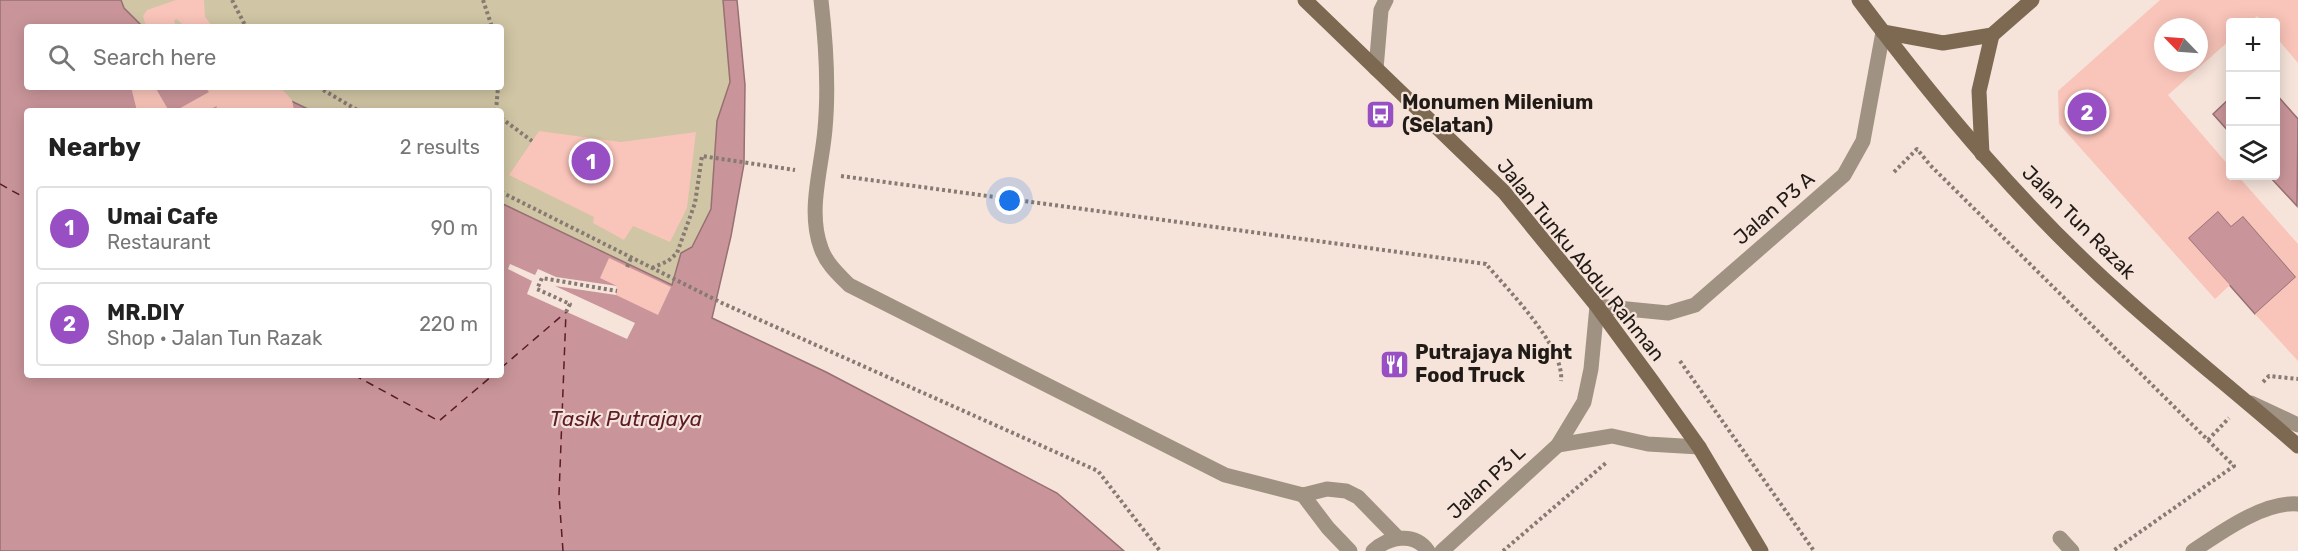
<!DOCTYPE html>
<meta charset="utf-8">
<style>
body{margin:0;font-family:Rubik,sans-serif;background:#f2f2f2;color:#222}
.controls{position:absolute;right:18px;top:18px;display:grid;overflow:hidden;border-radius:6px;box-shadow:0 3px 15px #0003}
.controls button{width:54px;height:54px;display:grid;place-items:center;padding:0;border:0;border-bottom:2px solid #e0e0e0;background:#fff;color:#222;font:30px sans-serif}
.compass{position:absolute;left:2154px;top:18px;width:54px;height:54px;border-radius:50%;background:#fff;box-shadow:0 3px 15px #0003;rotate:295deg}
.you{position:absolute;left:1010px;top:201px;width:21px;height:21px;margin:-15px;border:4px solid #fff;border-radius:50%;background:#1a73e8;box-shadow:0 0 0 9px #1a73e833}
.badge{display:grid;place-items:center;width:39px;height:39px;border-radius:50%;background:#974fc3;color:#fff;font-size:20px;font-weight:700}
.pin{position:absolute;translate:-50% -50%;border:3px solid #fff;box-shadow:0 2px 6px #0006}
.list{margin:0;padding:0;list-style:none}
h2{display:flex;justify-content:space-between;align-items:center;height:78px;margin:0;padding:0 24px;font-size:26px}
h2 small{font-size:20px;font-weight:400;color:#767676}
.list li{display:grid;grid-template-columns:39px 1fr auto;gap:18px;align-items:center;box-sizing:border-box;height:84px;margin:0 12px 12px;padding:0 12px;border:2px solid #e0e0e0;border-radius:6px}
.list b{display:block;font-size:22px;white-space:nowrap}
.list p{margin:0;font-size:20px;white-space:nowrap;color:#767676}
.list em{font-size:20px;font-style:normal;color:#767676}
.icon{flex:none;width:33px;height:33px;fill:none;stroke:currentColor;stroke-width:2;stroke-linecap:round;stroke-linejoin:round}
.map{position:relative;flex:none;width:2298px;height:551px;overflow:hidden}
.search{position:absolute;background:#fff;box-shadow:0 3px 15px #0003;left:24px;top:24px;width:480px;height:66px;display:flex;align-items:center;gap:15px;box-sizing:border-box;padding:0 21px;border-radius:6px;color:#767676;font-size:22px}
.panel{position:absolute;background:#fff;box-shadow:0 3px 15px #0003;left:24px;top:108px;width:480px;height:270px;border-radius:6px}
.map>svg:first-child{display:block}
.green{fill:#d0c5a4}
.water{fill:#c9959a;stroke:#977073;stroke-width:1.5}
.pier{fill:#f6e4da}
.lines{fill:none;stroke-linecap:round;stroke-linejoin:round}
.ferry{stroke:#5b1b28;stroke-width:1.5;stroke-dasharray:8 6;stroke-linecap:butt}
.building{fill:#f9c4b9;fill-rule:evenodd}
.path{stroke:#867a73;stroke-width:4;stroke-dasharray:3 3;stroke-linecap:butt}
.lane{stroke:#a09282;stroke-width:15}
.street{stroke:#a09282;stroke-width:15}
.secondary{stroke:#7d6951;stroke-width:15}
.labels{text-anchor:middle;stroke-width:4.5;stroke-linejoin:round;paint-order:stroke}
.poi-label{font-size:20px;font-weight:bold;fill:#211b17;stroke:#f6e4da;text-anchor:start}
.street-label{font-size:20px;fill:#211b17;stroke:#f6e4da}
.water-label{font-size:21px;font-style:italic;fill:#5b1b28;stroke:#f6e4da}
</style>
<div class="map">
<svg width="2298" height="551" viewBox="0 0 2298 551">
<rect width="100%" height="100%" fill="#f6e4da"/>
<polygon class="green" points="121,0 723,0 730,82 717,121 711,209 692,247 681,253 673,285 501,203 501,111 312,111 262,87 501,87 501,27 143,27 124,8"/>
<g class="water">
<polygon points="0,0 121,0 124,8 143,27 27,27 27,87 262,87 312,111 27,111 27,375 501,375 501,203 672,285 681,253 692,247 711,209 717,121 730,82 723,0 737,0 745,85 744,164 731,236 712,318 826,372 1057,493 1124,551 0,551"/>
<polygon points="2276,94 2298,119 2297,206 2269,176 2276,176"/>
<polygon points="2230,98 2230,133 2213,114"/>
<polygon points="2218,211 2231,226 2243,216 2296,277 2255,314 2188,238"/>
</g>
<polygon class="pier" points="510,264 535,275 538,269 556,277 617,286 616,295 555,286 635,323 627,339 527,294 532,281 508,269"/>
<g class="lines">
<g class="ferry">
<polyline points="0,184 27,199"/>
<polyline points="501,368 565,313"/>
<polyline points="354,375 439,421 493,375"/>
<polyline points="563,551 559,495 566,312"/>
</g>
</g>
<g class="building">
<polygon points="176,0 204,0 205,17 213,27 185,27 177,19 174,20 176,27 150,27 145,23 143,16 147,10"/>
<path d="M2160,0H2298V63L2276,37V22H2263L2257,16L2250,22H2230V40L2168,95L2230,167V176H2238L2298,244V361L2255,314L2296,277L2243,216L2231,226L2218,211L2188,238L2230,285L2215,299L2059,124L2058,91ZM2163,27H2199V63H2163Z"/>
<polygon points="131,87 155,87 169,111 137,111"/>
<polygon points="205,87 280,87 292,100 294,110 215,111 217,106 206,111 175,111 209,92"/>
<polygon points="539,131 621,142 696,132 687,208 670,242 633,226 624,240 593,223 594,217 509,175"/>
<polygon points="609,258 671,287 658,315 616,295 617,286 600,278"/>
</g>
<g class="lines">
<g class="path">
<polyline points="232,0 246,27"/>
<polyline points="483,0 492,27"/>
<polyline points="318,87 359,111"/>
<polyline points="496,111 498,87"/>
<polyline points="501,118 532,141"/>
<polyline points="1894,172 1917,149 1930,165 2234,466 2113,551"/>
<path d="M841,176L1486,264C1508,290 1565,347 1561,381"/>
<polyline points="501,192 722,303 1098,471 1160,551"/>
<polyline points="627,267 631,258"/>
<polyline points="652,268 668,261 677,253 695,203 702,156 795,170"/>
<polyline points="566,312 570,304 537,289 542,278 617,291"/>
<polyline points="1680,361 1814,551"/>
<polyline points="2263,382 2269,376 2298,379"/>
<polyline points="2208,440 2229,418"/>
<polyline points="1503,551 1607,462"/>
</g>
<polyline class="lane" points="2060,538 2072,551"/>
<g class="street">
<path d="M821,0C826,43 829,86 825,129C822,167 807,211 821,248C826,263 838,274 849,285L1225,475L1303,495L1327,489L1346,491L1358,497L1397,537"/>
<polyline points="1376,69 1381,10 1386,0"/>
<polyline points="2251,403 2298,425"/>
<polyline points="1558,445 1612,436 1648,444 1699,447"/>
<polyline points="1303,495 1328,528 1350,551"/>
<path d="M1373,551C1388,537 1414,531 1428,551"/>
<polyline points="1442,551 1558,445 1584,402 1591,369 1597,306 1668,313 1695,305 1844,175 1863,141 1883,32"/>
<path d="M2193,551C2220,533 2264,501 2298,504"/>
</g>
<g class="secondary">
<polyline points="1305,0 1504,192 1597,306 1652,381 1699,447 1761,551"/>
<path d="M1859,0C1940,108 2027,212 2128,301C2184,351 2242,397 2298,446"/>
<polyline points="1883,32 1943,43 1992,35 2032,0"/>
<polyline points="1982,154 1979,91 1992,35"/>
</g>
</g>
<defs>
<symbol id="bus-square" viewBox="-11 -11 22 22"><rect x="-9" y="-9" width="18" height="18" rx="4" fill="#974fc3" stroke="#f6e4da"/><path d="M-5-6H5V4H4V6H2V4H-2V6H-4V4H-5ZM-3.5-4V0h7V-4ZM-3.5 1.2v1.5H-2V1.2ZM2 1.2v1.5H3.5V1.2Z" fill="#fff"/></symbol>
<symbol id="restaurant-square" viewBox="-11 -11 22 22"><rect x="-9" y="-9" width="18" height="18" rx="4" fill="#974fc3" stroke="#f6e4da"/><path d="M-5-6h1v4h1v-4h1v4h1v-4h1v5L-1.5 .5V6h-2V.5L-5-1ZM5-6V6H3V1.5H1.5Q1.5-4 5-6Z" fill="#fff"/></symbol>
</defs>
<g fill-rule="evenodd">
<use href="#bus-square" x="1364" y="98" width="33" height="33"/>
<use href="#restaurant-square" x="1378" y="348" width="33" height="33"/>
</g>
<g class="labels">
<g class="poi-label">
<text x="1402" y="109">Monumen Milenium<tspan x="1402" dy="23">(Selatan)</tspan></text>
<text x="1415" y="359">Putrajaya Night<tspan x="1415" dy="23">Food Truck</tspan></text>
</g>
<g class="street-label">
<text transform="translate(1774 208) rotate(-41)" y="7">Jalan P3 A</text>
<text transform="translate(2079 222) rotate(45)" y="7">Jalan Tun Razak</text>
<text transform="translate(1581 260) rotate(51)" y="7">Jalan Tunku Abdul Rahman</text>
<text transform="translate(1486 482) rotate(-43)" y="7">Jalan P3 L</text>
</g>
<g class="water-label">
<text x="626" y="426">Tasik Putrajaya</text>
</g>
</g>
</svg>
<div class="controls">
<button>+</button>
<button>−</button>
<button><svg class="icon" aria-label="layers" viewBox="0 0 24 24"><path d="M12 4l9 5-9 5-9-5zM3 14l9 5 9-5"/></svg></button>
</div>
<svg class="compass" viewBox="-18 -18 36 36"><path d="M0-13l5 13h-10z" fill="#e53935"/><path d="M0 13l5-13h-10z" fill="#767676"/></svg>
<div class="you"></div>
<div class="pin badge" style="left:591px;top:161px">1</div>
<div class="pin badge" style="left:2087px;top:112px">2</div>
<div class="search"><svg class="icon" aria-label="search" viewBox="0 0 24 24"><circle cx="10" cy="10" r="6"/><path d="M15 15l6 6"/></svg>Search here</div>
<section class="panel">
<h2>Nearby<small>2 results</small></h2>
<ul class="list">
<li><span class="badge">1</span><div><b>Umai Cafe</b><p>Restaurant</p></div><em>90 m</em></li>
<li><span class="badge">2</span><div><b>MR.DIY</b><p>Shop · Jalan Tun Razak</p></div><em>220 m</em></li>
</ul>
</section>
</div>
